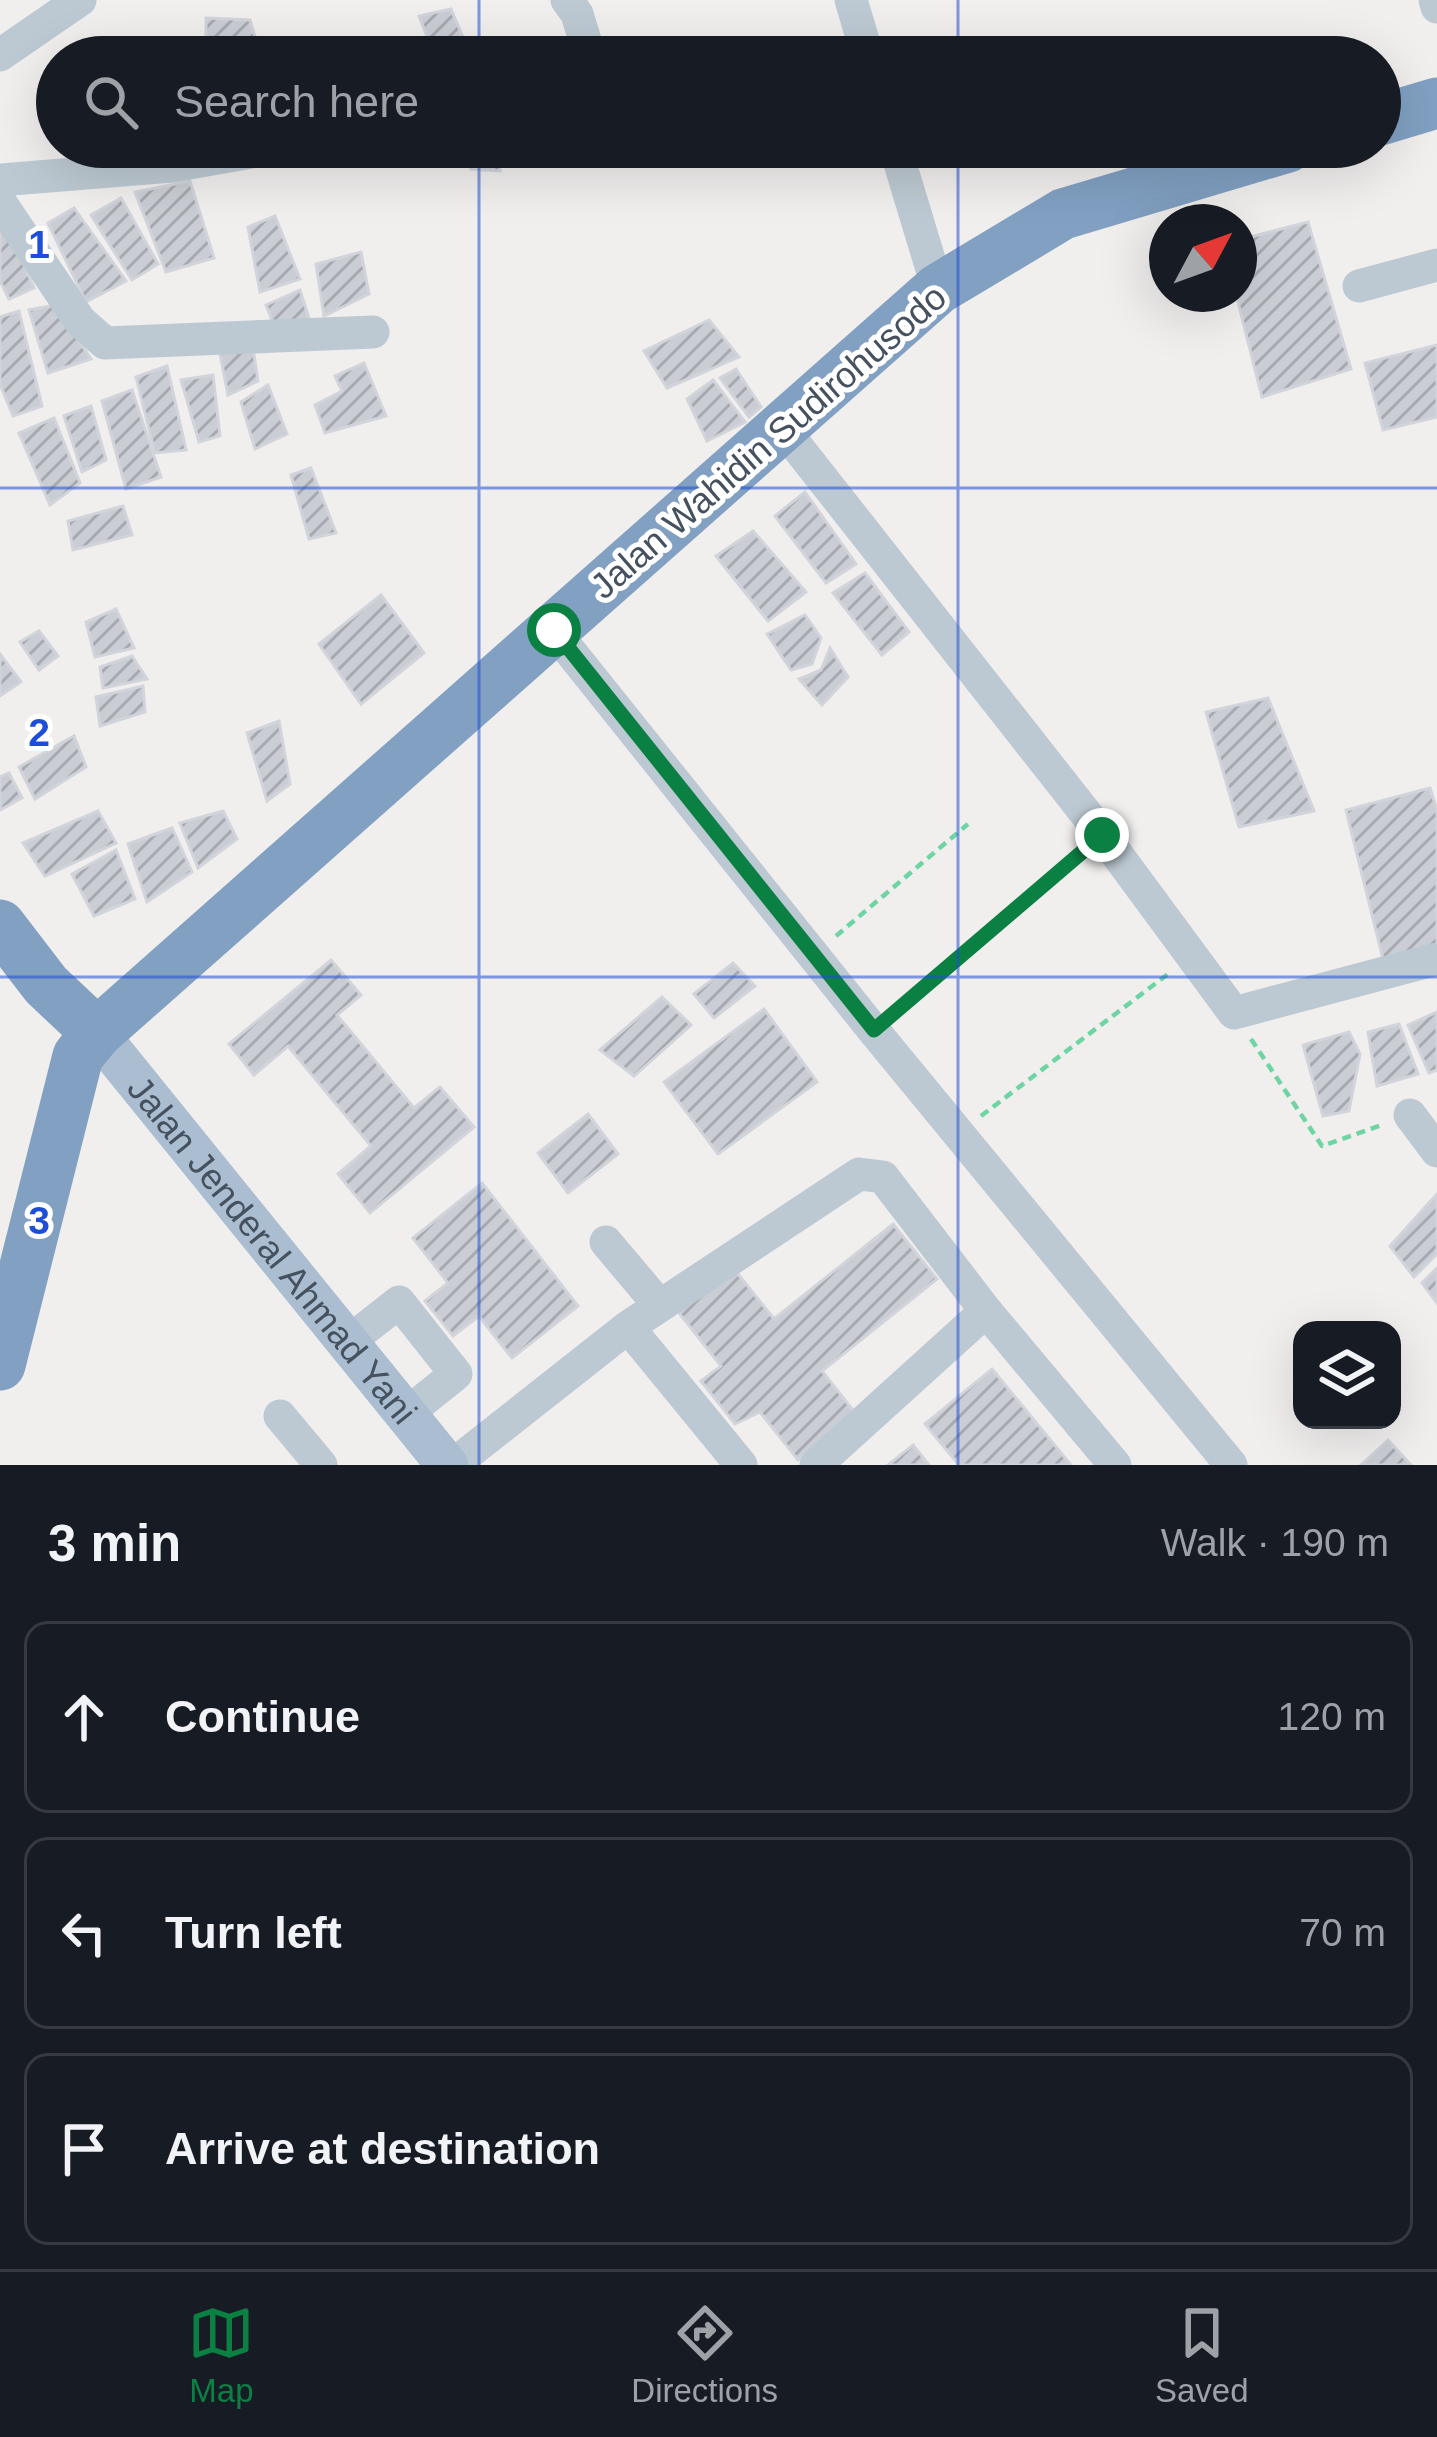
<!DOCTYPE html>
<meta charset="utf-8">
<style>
body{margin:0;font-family:Helvetica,sans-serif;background:#242831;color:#f1f3f6}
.controls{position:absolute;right:36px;bottom:36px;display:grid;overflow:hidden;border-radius:24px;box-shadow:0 12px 48px #0002}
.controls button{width:108px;height:108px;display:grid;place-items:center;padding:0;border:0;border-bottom:3px solid #363941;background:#171b24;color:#f1f3f6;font:60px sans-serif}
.compass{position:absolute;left:1149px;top:204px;width:108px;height:108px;border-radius:50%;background:#171b24;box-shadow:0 12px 48px #0002;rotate:49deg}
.stop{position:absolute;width:36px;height:36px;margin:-27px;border:9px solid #0b8043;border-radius:50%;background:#fff}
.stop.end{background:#0b8043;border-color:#fff;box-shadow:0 3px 12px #0008}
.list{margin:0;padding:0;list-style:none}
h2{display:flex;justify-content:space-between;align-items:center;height:156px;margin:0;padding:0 48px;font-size:51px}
h2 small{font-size:39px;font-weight:400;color:#9ea1a6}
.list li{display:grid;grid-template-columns:78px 1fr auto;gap:36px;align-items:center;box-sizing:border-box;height:192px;margin:0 24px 24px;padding:0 24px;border:3px solid #363941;border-radius:24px}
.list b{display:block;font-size:45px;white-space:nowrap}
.list em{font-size:39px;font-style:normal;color:#9ea1a6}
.icon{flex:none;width:66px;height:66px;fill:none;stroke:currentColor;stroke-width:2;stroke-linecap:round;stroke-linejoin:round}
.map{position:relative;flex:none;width:1437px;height:1465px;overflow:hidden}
.search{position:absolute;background:#171b24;box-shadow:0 12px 48px #0002;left:36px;right:36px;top:36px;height:132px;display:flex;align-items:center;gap:30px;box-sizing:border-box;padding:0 42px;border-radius:66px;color:#9ea1a6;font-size:45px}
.sheet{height:804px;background:#171b24}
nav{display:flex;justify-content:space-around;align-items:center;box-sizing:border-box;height:168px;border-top:3px solid #363941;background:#171b24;font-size:33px;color:#9ea1a6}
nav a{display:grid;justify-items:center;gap:6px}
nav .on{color:#0b8043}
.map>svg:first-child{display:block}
.building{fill:url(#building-hatch);stroke:#d2d4db;stroke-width:3}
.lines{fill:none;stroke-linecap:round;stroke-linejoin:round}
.path{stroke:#6dd5a3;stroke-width:4.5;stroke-dasharray:9 6;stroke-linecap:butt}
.minor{stroke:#bdc9d2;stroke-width:33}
.major{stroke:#abbdd0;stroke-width:42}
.highway{stroke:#81a0c2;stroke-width:51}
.route{stroke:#0b8043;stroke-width:15}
.grid{fill:none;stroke:#1d4ed8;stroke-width:3;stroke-opacity:0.55}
.labels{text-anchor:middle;stroke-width:10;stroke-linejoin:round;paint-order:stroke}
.street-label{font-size:36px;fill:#45515e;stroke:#fff}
.grid-label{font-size:39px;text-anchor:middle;font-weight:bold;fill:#1d4ed8;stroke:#fff;stroke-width:10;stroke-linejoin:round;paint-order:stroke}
</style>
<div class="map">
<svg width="1437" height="1465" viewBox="0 0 1437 1465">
<defs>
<pattern id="building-hatch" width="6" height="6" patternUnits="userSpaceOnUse" patternTransform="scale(3)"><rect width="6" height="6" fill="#cacdd4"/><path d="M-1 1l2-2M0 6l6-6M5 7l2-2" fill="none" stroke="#a6a9af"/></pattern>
</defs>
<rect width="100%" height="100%" fill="#f1eeee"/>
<g class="building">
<polygon points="451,9 465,42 432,49 419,16"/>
<polygon points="206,18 250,20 260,53 206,56"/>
<polygon points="329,41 335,57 288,57 285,49"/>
<polygon points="195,43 196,57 161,57 160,46"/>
<polygon points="463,47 466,57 437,57 437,55"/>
<polygon points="57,80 57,129 39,90"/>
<polygon points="468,147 497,147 500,171 471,169"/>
<polygon points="506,147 545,147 549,158 508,164"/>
<polygon points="190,181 214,258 166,272 135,192"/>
<polygon points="121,198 158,264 132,280 91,215"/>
<polygon points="74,208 126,281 86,302 48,223"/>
<polygon points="275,216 300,279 260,292 248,227"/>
<polygon points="1308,222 1351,369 1262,397 1236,294 1239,240"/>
<polygon points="6,224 34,288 9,299 0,281 0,226"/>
<polygon points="361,252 369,294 324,316 316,264"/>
<polygon points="300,290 312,328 276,330 266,305"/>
<polygon points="55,305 91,359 48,373 29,310"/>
<polygon points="19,311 42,406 13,416 0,384 0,317"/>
<polygon points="709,320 739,357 667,388 644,351"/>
<polygon points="1437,345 1437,417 1383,430 1365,363"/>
<polygon points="253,348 258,381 228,395 220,354"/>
<polygon points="364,363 386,416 325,433 315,405 342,391 335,376"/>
<polygon points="167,366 186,450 155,453 136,377"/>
<polygon points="736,369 761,407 749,417 720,378"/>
<polygon points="213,375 220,436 199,442 181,380"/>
<polygon points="713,380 745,422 707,441 687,399"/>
<polygon points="268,385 287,434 255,449 241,402"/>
<polygon points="132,390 161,477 126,489 102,401"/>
<polygon points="91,406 106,460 82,472 64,416"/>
<polygon points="54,418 80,483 50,505 19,433"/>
<polygon points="311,468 336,533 309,539 291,475"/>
<polygon points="805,492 856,564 826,583 775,516"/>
<polygon points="123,506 132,535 73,550 68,521"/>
<polygon points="753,531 806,592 768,621 716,556"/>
<polygon points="865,573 909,632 882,655 833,593"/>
<polygon points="381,595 424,653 361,704 319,644"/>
<polygon points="116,609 134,648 95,657 86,622"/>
<polygon points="805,615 821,638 812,664 791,670 767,634"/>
<polygon points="39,631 58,656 39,670 20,642"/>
<polygon points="830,648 848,677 822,705 799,679 821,670"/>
<polygon points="0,654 21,682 0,696"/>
<polygon points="132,656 147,679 103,688 100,667"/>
<polygon points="143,686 145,712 100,726 96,697"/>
<polygon points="1268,698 1314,811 1239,827 1206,712"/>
<polygon points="279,721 290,784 267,801 247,733"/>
<polygon points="74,736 86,767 35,799 19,767"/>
<polygon points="9,773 22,798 0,810 0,777"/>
<polygon points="1430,788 1437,810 1437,946 1384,963 1346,810"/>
<polygon points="98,811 116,843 45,876 23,843"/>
<polygon points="223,811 237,839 198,868 180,823"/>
<polygon points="172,828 192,872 147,902 128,844"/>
<polygon points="116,850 135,899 94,916 72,874"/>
<polygon points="331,960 361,995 337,1015 414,1108 440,1087 474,1127 370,1213 338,1174 371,1146 288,1046 254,1075 229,1044"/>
<polygon points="733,963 755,986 714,1018 694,994"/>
<polygon points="662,997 691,1025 634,1076 600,1050"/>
<polygon points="764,1009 817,1082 718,1154 664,1082"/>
<polygon points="1437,1012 1437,1070 1429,1073 1408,1025"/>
<polygon points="1399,1024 1418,1074 1377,1086 1368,1032"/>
<polygon points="1349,1032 1360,1054 1349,1111 1323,1116 1303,1045"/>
<polygon points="588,1114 618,1154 568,1193 538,1153"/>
<polygon points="482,1183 578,1306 512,1358 479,1316 453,1336 425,1301 448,1283 413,1238"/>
<polygon points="1437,1194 1437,1254 1414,1277 1390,1246"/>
<polygon points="893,1224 937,1279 822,1371 856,1414 798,1460 760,1412 735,1424 701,1381 721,1366 675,1308 730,1264 774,1319"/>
<polygon points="1437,1268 1437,1303 1422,1283"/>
<polygon points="992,1369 1071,1465 959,1465 925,1424"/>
<polygon points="1388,1440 1411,1465 1361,1465"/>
<polygon points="913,1445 929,1465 888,1465"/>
</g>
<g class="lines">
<g class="path">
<polyline points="836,936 968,824"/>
<polyline points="897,1011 1079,854"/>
<polyline points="1251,1039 1322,1146 1382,1125"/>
<polyline points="981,1116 1168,974"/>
</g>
<g class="minor">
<polyline points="567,0 577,14 590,57"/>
<polyline points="851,0 868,57"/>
<polyline points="1435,0 1437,7"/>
<polyline points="0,55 80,0"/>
<polyline points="895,147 938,289"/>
<polyline points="0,180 172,166 280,147"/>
<polyline points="0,202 80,321 105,343 373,332"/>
<polyline points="1359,286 1437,265"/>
<polyline points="780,425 1102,834 1234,1013 1437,959"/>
<polyline points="553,630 874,1031 1231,1465"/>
<polyline points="1410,1115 1437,1151"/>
<polyline points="606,1242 659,1305"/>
<polyline points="628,1327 741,1465"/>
<polyline points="348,1342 399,1302 456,1374 406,1414"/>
<polyline points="280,1416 321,1465"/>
<polyline points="453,1465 628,1327 859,1174 883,1177 986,1311 1115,1465"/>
<polyline points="816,1465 986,1311"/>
</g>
<path class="major" id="s1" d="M97,1033L447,1465"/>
<g class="highway">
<polyline points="1380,120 1437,103"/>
<polyline points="0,925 46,985 97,1033"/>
<polyline points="0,1365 78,1056 97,1033 938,289 1063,214 1288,147"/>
</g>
</g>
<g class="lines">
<polyline class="route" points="554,630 874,1030 1102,835"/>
</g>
<path class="grid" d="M479,0V57M958,0V57M479,147V1465M958,147V1465M0,488H1437M0,977H1437"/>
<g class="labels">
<g class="street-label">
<text transform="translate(768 441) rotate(-41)" y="13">Jalan Wahidin Sudirohusodo</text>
<text dy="13" stroke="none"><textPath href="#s1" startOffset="279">Jalan Jenderal Ahmad Yani</textPath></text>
</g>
</g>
<g class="grid-label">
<text x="39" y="258">1</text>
<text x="39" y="746">2</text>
<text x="39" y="1234">3</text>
</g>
</svg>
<div class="controls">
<button><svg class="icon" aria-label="layers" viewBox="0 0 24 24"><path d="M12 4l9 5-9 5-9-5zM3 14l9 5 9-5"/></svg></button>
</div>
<svg class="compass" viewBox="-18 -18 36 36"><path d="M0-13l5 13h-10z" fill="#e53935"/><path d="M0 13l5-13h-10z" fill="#9ea1a6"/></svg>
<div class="stop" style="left:554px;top:630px"></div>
<div class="stop end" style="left:1102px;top:835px"></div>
<div class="search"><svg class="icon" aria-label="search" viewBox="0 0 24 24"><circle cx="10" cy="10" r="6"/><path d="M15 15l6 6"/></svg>Search here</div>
</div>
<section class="sheet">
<h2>3 min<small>Walk · 190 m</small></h2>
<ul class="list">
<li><svg class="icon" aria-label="ahead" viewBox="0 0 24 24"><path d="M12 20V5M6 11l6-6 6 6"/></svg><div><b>Continue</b></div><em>120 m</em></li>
<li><svg class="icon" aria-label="left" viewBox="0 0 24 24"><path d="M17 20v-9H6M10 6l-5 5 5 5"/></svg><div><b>Turn left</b></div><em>70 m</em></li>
<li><svg class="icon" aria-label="arrive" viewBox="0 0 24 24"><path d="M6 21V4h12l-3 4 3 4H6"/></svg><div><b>Arrive at destination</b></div></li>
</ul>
</section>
<nav>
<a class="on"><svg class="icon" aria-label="map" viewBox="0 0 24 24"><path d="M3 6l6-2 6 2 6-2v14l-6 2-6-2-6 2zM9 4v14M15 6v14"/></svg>Map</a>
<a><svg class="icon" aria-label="directions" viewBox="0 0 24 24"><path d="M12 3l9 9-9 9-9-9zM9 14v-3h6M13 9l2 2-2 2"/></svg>Directions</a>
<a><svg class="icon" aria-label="saved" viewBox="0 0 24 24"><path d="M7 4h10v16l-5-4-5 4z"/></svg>Saved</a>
</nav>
